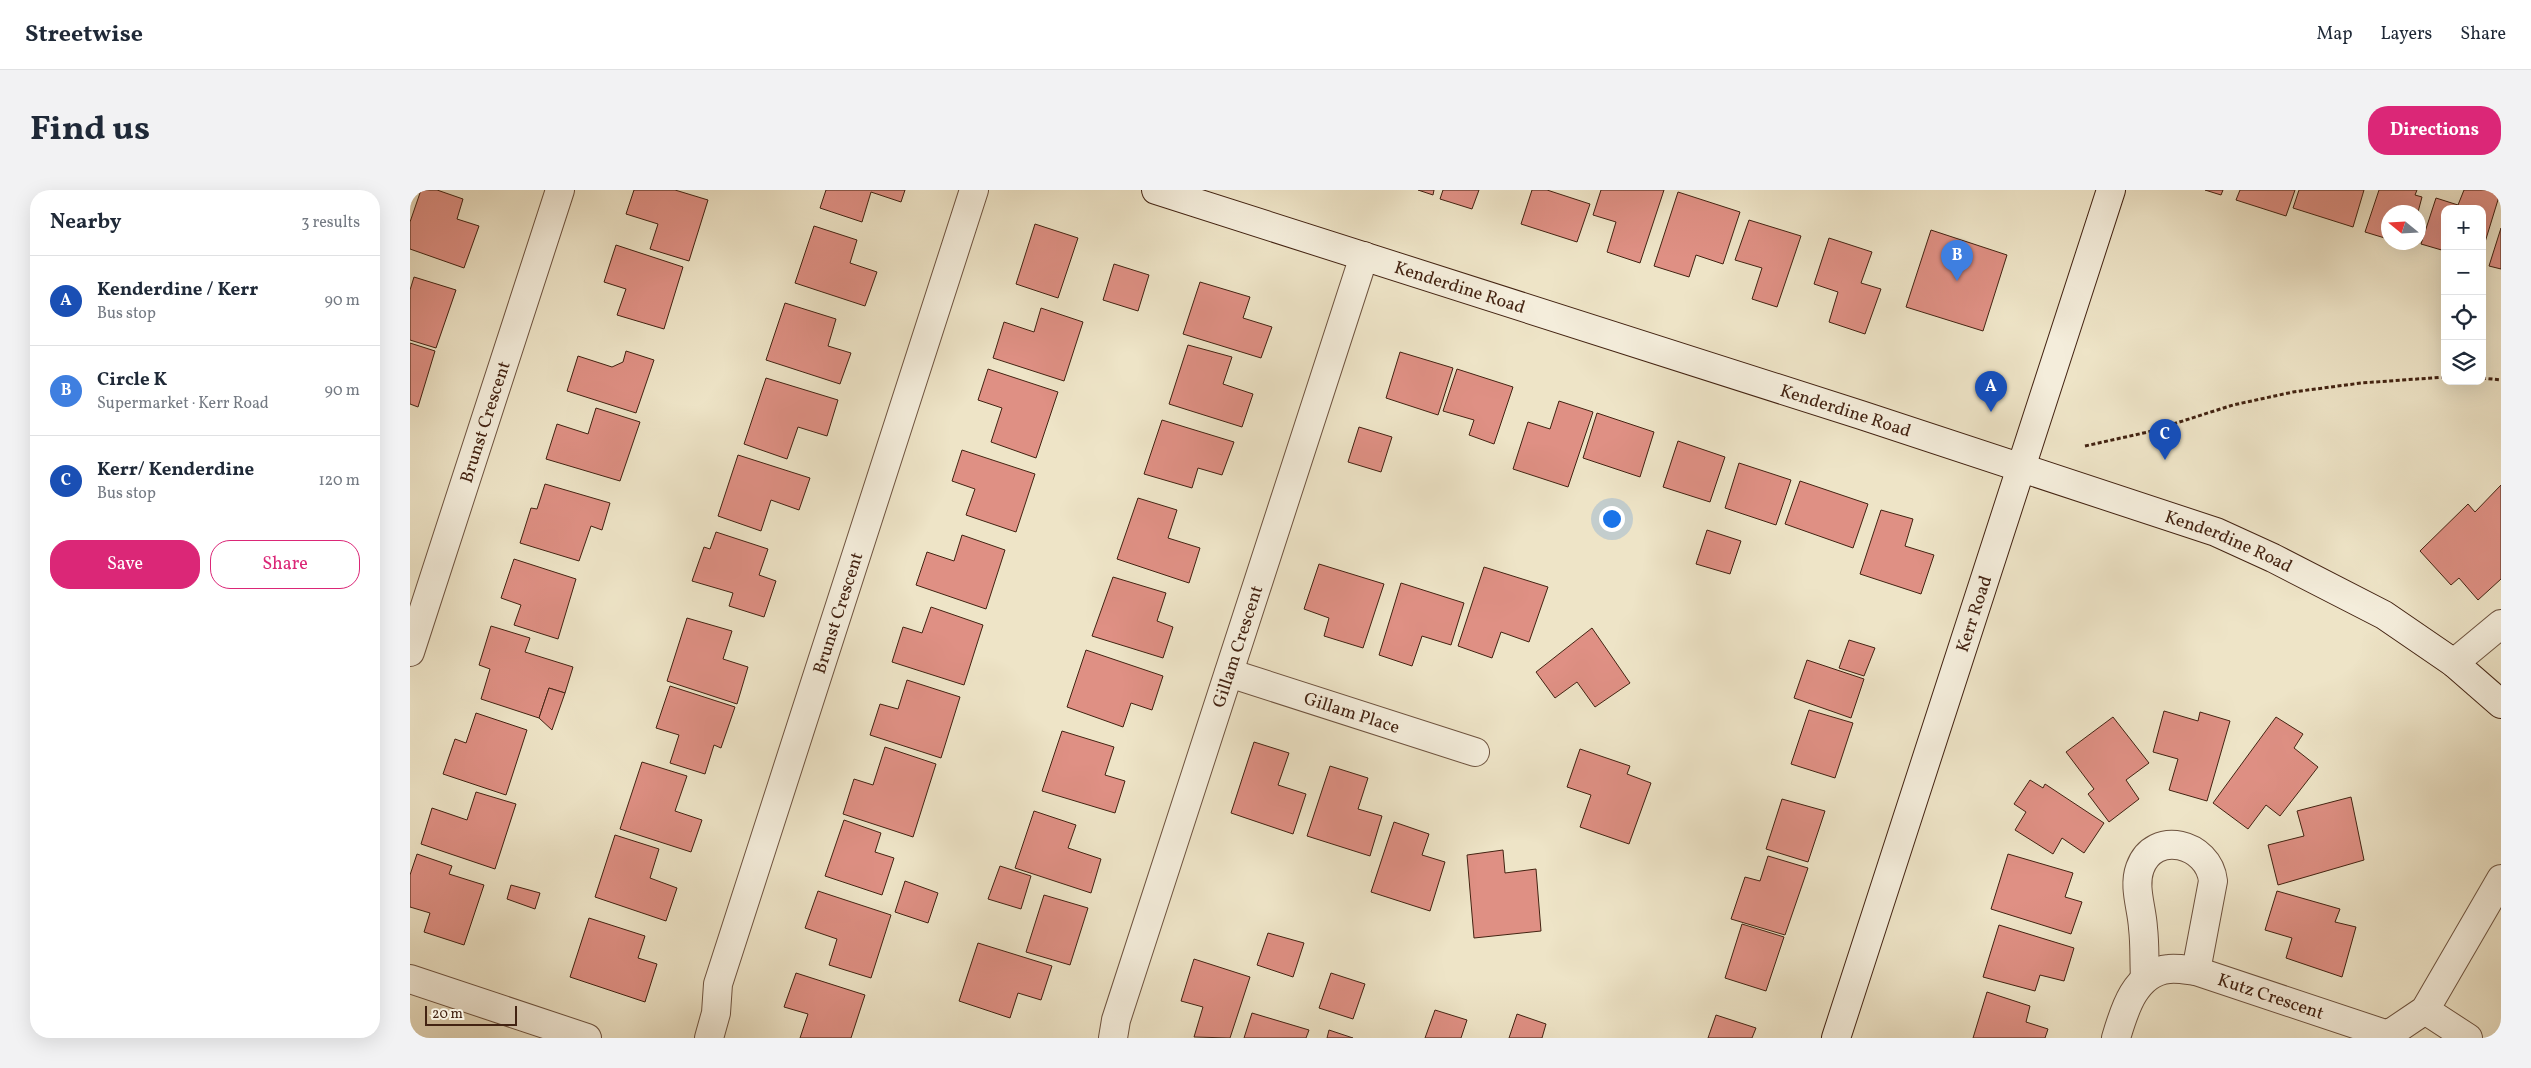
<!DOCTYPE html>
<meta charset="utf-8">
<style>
body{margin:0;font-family:Vollkorn,serif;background:#f2f2f3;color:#1f2937}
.controls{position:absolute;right:15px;top:15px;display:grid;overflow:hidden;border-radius:10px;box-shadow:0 5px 20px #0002}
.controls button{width:45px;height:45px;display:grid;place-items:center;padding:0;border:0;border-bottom:1px solid #e0e1e3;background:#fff;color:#1f2937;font:25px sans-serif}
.compass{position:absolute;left:1971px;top:15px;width:45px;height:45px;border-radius:50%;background:#fff;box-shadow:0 5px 20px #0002;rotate:288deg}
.scale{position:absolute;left:15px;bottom:12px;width:92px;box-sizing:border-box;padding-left:5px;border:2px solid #432312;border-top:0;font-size:14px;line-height:18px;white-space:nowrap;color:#432312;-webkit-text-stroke:4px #f4eddb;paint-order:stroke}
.you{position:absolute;left:1201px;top:328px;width:18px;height:18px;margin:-12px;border:4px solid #fff;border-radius:50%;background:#1a73e8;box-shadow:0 0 0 8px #1a73e833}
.badge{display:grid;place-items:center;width:32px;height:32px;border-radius:50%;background:#db2777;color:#fff;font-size:16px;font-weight:700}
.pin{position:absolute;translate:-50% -41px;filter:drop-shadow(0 1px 2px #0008)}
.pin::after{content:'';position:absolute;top:26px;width:18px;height:15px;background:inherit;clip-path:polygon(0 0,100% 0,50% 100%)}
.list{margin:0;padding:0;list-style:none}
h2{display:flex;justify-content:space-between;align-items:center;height:65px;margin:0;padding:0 20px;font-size:21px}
h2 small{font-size:16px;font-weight:400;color:#747a83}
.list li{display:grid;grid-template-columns:32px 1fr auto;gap:15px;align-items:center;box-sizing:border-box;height:90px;padding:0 20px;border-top:1px solid #e0e1e3}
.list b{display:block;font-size:19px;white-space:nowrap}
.list p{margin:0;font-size:16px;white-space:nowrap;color:#747a83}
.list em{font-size:16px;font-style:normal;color:#747a83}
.actions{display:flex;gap:10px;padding:15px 20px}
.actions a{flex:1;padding:11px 0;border:1px solid #db2777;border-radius:20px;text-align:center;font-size:18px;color:#db2777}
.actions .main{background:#db2777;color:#fff}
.icon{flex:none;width:28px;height:28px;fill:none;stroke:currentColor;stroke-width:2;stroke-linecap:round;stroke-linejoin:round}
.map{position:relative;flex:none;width:2091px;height:848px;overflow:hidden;border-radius:20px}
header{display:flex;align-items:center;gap:30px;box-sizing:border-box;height:70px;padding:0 25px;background:#fff;border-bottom:1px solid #e0e1e3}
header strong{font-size:24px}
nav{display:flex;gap:28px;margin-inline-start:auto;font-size:18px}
.intro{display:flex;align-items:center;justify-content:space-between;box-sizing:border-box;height:120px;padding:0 30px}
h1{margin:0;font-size:35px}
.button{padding:12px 22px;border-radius:20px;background:#db2777;color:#fff;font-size:18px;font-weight:700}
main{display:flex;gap:30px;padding:0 30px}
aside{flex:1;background:#fff;border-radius:20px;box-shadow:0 5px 20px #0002}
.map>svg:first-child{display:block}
.building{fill:#df9084;stroke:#432312}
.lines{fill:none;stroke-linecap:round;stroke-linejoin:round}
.street-casing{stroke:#6e533f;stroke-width:30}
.secondary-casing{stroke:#432312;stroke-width:30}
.path{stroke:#432312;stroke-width:3;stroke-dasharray:4 2.5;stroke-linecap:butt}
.street{stroke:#f4eddb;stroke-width:28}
.secondary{stroke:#f4eddb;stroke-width:28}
.labels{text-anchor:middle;stroke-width:4;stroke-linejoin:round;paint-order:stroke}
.street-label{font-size:18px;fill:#432312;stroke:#f4eddb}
</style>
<header>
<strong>Streetwise</strong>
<nav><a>Map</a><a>Layers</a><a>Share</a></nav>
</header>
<div class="intro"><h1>Find us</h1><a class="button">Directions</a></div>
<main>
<aside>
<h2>Nearby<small>3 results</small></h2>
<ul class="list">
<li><span class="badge" style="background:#1a4fb4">A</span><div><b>Kenderdine / Kerr</b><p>Bus stop</p></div><em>90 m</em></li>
<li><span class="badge" style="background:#3f7fe0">B</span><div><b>Circle K</b><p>Supermarket · Kerr Road</p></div><em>90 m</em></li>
<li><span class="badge" style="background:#1a4fb4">C</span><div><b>Kerr/ Kenderdine</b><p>Bus stop</p></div><em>120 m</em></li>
</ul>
<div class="actions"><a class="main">Save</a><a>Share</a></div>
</aside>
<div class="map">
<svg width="2091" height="848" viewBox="0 0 2091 848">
<rect width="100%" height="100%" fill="#eee4c7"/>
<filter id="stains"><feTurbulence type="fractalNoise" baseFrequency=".004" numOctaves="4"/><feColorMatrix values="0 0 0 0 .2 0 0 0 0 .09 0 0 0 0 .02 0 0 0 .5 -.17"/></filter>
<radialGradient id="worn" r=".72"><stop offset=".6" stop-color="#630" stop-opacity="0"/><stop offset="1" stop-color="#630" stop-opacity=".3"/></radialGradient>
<g class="building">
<polygon points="11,0 27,0 53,9 47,29 69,36 54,78 0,59 0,32"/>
<polygon points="224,0 265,0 298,10 279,71 240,59 248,34 216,24"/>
<polygon points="416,0 495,0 491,12 461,2 452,32 410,18"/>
<polygon points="1008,0 1024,0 1023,5"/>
<polygon points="1033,0 1069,0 1062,19 1030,9"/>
<polygon points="1122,0 1137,0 1180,14 1167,52 1111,34"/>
<polygon points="1191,0 1254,0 1230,73 1197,62 1206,32 1183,25"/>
<polygon points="1795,0 1813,0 1811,5"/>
<polygon points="1830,0 1885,0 1876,26 1826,10"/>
<polygon points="1889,0 1954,0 1943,37 1883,18"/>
<polygon points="1969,0 2007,0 2005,5 2012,7 2008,22 1978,22 1978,49 1955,42"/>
<polygon points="2054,0 2091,0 2072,62 2072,19 2035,19 2035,61 2011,54 2026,8 2048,15"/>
<polygon points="1268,2 1330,22 1313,74 1286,65 1279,87 1244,76"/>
<polygon points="1339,30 1391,46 1367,117 1342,109 1352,78 1325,70"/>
<polygon points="625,34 668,48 648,108 606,94"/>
<polygon points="404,36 447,50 440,73 467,82 455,116 385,93"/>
<polygon points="2091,38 2091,79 2079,76"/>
<polygon points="1521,40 1597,65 1573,141 1496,117"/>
<polygon points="1419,48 1462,62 1451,93 1471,99 1455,144 1419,132 1428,102 1404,94"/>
<polygon points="206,55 273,77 254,139 207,125 216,99 194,92"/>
<polygon points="704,74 739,85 728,121 693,110"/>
<polygon points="4,87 46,100 26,158 0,150 0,100"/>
<polygon points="790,92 840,107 833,128 862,137 851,168 773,144"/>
<polygon points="375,113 426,129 418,156 441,163 430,194 356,170"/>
<polygon points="631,118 673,132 654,191 583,168 594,132 624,142"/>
<polygon points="0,153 25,161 8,217 0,214"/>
<polygon points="778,155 822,167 813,194 843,204 832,237 759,214"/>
<polygon points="216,161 244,170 226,223 157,201 168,166 202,177 213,172"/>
<polygon points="990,162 1043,178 1028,225 976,208"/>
<polygon points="578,179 648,202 626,268 581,252 592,218 568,210"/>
<polygon points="1047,179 1103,197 1084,254 1059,245 1064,230 1033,221"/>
<polygon points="356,188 428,210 417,246 388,237 377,269 334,254"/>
<polygon points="1149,211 1183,222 1158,297 1103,279 1118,232 1140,239"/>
<polygon points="186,218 230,232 210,291 136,269 147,234 178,244"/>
<polygon points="1187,223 1244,242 1230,287 1173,268"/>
<polygon points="752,230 824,252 812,285 788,278 782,298 734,284"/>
<polygon points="949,237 982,247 971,282 938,272"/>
<polygon points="1268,251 1315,267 1300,312 1253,297"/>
<polygon points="552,260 625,284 606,342 556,325 565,299 542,291"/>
<polygon points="328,265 400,288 389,320 361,310 351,341 308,326"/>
<polygon points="1329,273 1381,290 1366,335 1315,318"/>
<polygon points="1390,291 1458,314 1443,358 1375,334"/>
<polygon points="135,294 200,313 192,340 181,336 169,371 110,353 121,318 127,319"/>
<polygon points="2091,295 2091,389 2068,410 2049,388 2041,395 2010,361 2058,314 2065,322"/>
<polygon points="728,308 767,320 758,348 790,358 779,393 707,369"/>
<polygon points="1471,320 1503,329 1495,356 1524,365 1511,404 1450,384"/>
<polygon points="1297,340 1331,351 1320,384 1286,374"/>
<polygon points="306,342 358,359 349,385 366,391 354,427 319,416 323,403 282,391 294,357 300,359"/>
<polygon points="552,345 595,360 576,419 506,395 517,362 544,371"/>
<polygon points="104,369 166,389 148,449 104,435 111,415 91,408"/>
<polygon points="909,374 974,394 953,458 914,446 919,428 894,419"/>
<polygon points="1074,377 1138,397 1119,452 1091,442 1082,468 1048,456"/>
<polygon points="703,387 756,403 747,431 763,437 753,468 682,446"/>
<polygon points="991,393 1054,413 1041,455 1012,446 1002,476 969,465"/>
<polygon points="521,417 573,435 554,495 482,472 493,437 512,443"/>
<polygon points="277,428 322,441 313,469 338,477 327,514 257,491"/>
<polygon points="81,436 120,448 115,462 163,477 155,503 139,498 129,528 71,509 80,479 69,475"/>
<polygon points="1182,438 1220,493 1185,517 1167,492 1145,508 1126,482"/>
<polygon points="1439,450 1465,458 1454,486 1429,478"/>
<polygon points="676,460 753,486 742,520 721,513 713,537 657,517"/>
<polygon points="1397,470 1454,489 1441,528 1384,508"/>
<polygon points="497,490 550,507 531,568 460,545 470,514 488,519"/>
<polygon points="260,496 325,517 311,558 304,555 295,584 260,573 269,545 246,538"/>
<polygon points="139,498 155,503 142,540 129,528"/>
<polygon points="1399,520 1443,533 1425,588 1381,574"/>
<polygon points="1754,521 1788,531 1790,522 1820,531 1797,611 1759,600 1768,569 1743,562"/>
<polygon points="66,523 117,540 96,605 33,584 45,549 56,553"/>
<polygon points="1703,527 1739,573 1716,590 1729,609 1699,632 1678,604 1684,599 1656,562"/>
<polygon points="1866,527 1893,544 1884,558 1908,577 1870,626 1856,615 1838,639 1803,613"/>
<polygon points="652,541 704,557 695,585 715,591 705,623 632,601"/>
<polygon points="844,552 879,563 868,595 896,604 883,644 821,623"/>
<polygon points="475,557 526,574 503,647 433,624 444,589 463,595"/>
<polygon points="1170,559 1220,576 1217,584 1241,593 1219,654 1170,637 1181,605 1157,597"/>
<polygon points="232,572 277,586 265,621 292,630 281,662 210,639"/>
<polygon points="920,576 958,588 948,619 972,626 960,666 897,646"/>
<polygon points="1620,590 1633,598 1635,594 1694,633 1674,663 1652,648 1643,664 1605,640 1616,622 1604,614"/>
<polygon points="66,602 106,614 85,679 11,654 22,618 57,630"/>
<polygon points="1941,607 1954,670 1868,695 1858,655 1894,646 1887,621"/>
<polygon points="1372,609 1415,621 1398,672 1356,659"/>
<polygon points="624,621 666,635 658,658 691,669 681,703 605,678"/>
<polygon points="434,630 471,643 465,662 484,668 472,705 415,686"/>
<polygon points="984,632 1019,644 1012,665 1035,672 1020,721 961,702"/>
<polygon points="205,645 249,659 240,688 267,698 256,731 185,707"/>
<polygon points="1093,660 1095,683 1126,679 1131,741 1064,748 1057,665"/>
<polygon points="7,664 42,676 39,684 74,695 54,755 14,742 20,723 0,717 0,685"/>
<polygon points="1598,664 1663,683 1655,707 1672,712 1661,744 1581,719"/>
<polygon points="1358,666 1398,678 1375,745 1321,729 1335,687 1350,691"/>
<polygon points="590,676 621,686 611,719 578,709"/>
<polygon points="495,691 528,703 518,733 485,722"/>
<polygon points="101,695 130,703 125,719 97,709"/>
<polygon points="408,701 481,725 461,788 419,775 427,749 395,738"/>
<polygon points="1867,701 1930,719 1925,732 1946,737 1932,787 1876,768 1882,748 1855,740"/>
<polygon points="634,705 678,718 660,775 616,762"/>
<polygon points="179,728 235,746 228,768 247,774 235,812 160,787"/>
<polygon points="1332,734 1374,747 1356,801 1315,788"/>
<polygon points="1589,735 1664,758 1654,791 1630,785 1625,801 1573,787"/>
<polygon points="858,743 894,753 883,787 847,775"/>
<polygon points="568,753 642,776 631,810 608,803 600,828 549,811"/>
<polygon points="784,769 840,787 820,848 784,847 793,817 771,811"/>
<polygon points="386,783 455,805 441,848 390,848 398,824 374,817"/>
<polygon points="921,783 955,794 943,829 909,818"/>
<polygon points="1577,802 1620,816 1616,832 1638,839 1635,848 1563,848"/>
<polygon points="1025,820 1057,830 1051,848 1015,848"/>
<polygon points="842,823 899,840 896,848 834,848"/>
<polygon points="1107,824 1136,834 1132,848 1099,848"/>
<polygon points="1306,825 1346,838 1342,848 1298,848"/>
<polygon points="919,840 943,848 917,848"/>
</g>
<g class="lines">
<defs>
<g id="street">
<path id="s1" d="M0,462L150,0"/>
<polyline points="2044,473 2091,434"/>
<path id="s2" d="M819,483L1065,562"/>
<path d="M1735,788C1734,771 1735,754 1733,738C1732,718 1723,697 1730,678C1744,639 1799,653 1803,691L1786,781"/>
<polyline points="0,789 177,848"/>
<polyline points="2015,820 2058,848"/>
<path id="s3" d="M299,848L306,823L308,794L564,0"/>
<path id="s4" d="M703,848L706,830L954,66"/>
<path id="s5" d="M1706,848C1714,821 1725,782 1759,779C1768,778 1777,780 1786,781L1978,845L2015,820L2091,689"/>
</g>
<g id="secondary">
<path id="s6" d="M746,0L1451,225L1806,342L1863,368L1974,425L2044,473L2091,514"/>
<path id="s7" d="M1426,848L1701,0"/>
</g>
</defs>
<use href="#street" class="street-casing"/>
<use href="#secondary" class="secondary-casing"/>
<g class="path">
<polyline points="2072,188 2091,190"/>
<polyline points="1675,256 1738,242 1823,215 1883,202 1951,193 2035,187"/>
</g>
<use href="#street" class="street"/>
<use href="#secondary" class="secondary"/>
</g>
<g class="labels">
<g class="street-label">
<text dy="6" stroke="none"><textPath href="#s6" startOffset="319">Kenderdine Road</textPath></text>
<text dy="6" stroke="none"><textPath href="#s6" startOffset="724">Kenderdine Road</textPath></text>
<text dy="6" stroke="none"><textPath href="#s1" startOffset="242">Brunst Crescent</textPath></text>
<text dy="6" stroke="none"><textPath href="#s6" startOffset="1129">Kenderdine Road</textPath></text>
<text dy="6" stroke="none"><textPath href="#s3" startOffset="445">Brunst Crescent</textPath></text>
<text dy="6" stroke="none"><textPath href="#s7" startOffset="446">Kerr Road</textPath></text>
<text dy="6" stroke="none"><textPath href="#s4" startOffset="411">Gillam Crescent</textPath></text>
<text dy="6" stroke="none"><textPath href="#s2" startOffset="129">Gillam Place</textPath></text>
<text dy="6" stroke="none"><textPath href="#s5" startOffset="199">Kutz Crescent</textPath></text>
</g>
</g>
<rect width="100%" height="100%" filter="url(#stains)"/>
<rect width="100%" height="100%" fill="url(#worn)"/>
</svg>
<div class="controls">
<button>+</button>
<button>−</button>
<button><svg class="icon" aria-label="locate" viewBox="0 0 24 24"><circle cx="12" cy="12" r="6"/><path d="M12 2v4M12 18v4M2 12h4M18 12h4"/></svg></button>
<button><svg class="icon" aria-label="layers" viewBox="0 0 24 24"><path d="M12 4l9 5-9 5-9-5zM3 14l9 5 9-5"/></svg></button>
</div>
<svg class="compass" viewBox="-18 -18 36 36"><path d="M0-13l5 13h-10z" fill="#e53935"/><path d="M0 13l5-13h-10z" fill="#747a83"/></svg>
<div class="scale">20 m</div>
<div class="you"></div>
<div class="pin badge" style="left:1581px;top:222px;background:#1a4fb4">A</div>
<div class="pin badge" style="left:1547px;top:91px;background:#3f7fe0">B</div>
<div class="pin badge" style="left:1755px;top:270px;background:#1a4fb4">C</div>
</div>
</main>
